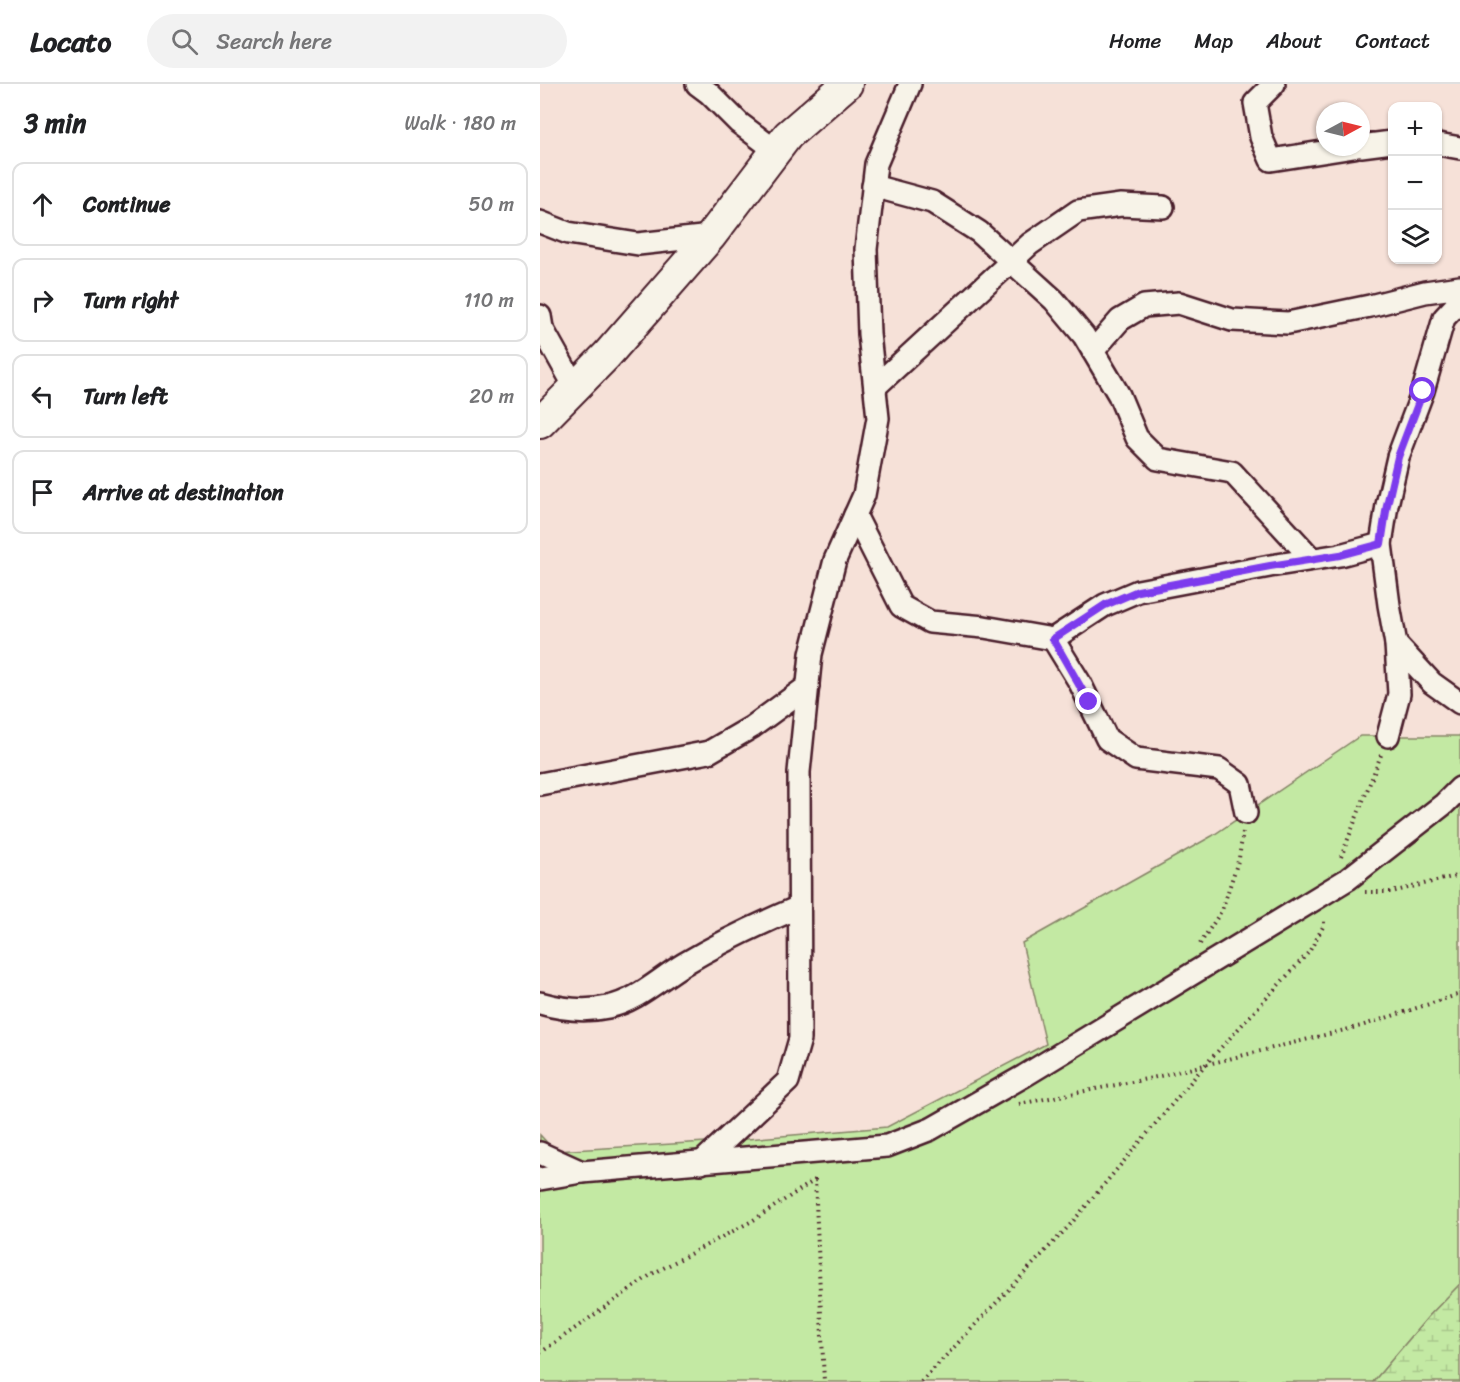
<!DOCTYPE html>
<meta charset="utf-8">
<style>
body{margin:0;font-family:Sriracha,sans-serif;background:#f2f2f2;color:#202124}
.controls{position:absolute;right:18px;top:18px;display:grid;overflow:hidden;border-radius:12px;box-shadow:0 2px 4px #0004}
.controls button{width:54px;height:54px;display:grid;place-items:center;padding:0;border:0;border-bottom:2px solid #e0e0e0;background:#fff;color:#202124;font:30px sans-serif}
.compass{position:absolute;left:776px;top:18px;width:54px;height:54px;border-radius:50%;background:#fff;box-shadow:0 2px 4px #0004;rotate:83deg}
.stop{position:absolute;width:18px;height:18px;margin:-14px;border:4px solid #7c3aed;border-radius:50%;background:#fff}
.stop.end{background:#7c3aed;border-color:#fff;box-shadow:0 2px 6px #0008}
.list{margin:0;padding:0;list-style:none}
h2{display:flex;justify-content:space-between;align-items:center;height:78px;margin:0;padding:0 24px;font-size:26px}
h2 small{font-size:20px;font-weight:400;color:#757577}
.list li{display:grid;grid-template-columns:39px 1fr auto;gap:18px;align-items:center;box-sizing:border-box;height:84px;margin:0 12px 12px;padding:0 12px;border:2px solid #e0e0e0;border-radius:12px}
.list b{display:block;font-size:22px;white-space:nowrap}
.list em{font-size:20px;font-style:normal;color:#757577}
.icon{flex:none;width:33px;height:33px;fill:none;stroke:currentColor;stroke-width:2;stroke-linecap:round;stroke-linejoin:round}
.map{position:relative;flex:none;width:920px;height:1298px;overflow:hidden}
header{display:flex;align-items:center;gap:36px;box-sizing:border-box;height:84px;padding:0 30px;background:#fff;border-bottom:2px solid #e0e0e0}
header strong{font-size:28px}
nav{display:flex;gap:33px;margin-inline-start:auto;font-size:21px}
.search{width:420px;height:54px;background:#f2f2f2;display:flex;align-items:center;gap:15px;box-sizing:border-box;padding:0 21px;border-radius:33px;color:#757577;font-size:22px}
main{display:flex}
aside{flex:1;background:#fff}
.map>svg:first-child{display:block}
.grass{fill:#c3e9a3;stroke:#868467;stroke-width:1.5}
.wetland{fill:url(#wetland-marsh);stroke:#868467;stroke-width:1.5}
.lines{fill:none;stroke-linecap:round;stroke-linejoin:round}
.street-casing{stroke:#4a1f2b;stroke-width:26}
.secondary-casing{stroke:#4a1f2b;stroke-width:34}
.path{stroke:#4a1f2b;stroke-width:4;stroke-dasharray:1.5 4.5;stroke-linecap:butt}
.street{stroke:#f7f3e8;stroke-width:21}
.secondary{stroke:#f7f3e8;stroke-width:30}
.route{stroke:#7c3aed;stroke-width:8}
</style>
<header>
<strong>Locato</strong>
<div class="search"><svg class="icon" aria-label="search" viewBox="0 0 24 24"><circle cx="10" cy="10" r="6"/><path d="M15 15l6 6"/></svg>Search here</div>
<nav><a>Home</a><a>Map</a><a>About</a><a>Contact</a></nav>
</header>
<main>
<aside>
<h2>3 min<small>Walk · 180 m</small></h2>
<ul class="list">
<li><svg class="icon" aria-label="ahead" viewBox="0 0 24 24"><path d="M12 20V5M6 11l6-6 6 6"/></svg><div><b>Continue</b></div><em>50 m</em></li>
<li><svg class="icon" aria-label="right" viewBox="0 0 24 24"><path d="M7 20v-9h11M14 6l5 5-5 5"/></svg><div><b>Turn right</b></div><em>110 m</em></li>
<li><svg class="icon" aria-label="left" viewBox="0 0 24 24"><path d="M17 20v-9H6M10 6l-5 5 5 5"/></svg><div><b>Turn left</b></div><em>20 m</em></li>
<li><svg class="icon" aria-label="arrive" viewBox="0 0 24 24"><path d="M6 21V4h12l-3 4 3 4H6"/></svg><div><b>Arrive at destination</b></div></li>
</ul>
</aside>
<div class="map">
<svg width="920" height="1298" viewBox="0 0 920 1298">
<defs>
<pattern id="wetland-marsh" width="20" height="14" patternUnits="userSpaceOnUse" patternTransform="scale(1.5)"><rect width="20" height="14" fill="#c3e9a3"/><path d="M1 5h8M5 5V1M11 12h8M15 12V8" fill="none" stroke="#a9c78c"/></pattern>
</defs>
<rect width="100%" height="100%" fill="#f6e1d8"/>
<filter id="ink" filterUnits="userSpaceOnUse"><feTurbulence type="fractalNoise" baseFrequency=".0167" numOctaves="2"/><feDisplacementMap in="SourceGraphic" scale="12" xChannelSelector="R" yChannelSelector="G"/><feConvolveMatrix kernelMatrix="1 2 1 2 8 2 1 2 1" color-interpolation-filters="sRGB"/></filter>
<g filter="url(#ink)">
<polygon class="grass" points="820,652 920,652 920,1200 888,1233 833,1298 0,1298 0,1051 15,1067 183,1057 347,1043 506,960 482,859 672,752"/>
<polygon class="wetland" points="920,1200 920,1298 833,1298 888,1233"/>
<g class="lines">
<defs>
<g id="street">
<polyline points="157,0 169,9 199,39 236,67"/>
<polyline points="734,0 715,19 721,53 731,76 814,63"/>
<polyline points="898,60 920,64"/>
<polyline points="821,62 852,58"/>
<polyline points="333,102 392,118 439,148 514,216 544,252 579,311 597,354 618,375 692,388 772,475"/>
<polyline points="0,138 28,149 98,160 171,152"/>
<polyline points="0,232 2,244 35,303"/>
<polyline points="553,267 580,236 604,222 639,219 692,236 748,239 830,222 885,208 920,203"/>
<polyline points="335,303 490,160 538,127 581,121 623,123"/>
<polyline points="315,431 361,522 390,538 444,543 513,555 565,521 598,507 730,482 800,471 841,460"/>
<polyline points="513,555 540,599 567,655 596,675 679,685 700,700 706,729"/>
<polyline points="856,560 892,599 920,619"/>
<polyline points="848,652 859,610 856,560 849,521 841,460 847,421 858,373 883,307 904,234 920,217"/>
<polyline points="0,700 169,668 212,643 268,602"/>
<path d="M0,919C21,925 46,928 68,923C97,917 119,895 144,880C181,858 219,840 259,823"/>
<polyline points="0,1069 42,1088"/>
<polyline points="161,1079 248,997 260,955 259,688 271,570 295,476 324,411 338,334 329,250 326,165 336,80 370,0"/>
<polyline points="0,1095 42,1088 347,1062 391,1045 484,992 808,795 904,720 920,704"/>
</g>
<polyline id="secondary" points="0,339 67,271 171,152 248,51 307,0"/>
</defs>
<use href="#street" class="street-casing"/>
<use href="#secondary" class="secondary-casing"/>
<g class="path">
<polyline points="801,773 841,671"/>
<polyline points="825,808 852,808 920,791"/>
<polyline points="660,860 682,826 699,774 703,748"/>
<polyline points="479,1020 612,994 821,942 920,910"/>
<polyline points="275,1095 284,1298"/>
<polyline points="0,1269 112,1190 212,1137 275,1096"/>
<polyline points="381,1298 529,1142 665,981 769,868 784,841 784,834"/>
</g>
<use href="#street" class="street"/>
<use href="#secondary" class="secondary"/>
</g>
</g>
<g class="lines" filter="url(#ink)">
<polyline class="route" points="549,618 513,555 565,521 598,507 730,482 800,471 841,460 847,421 858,373 883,307"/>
</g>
</svg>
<div class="controls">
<button>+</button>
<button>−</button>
<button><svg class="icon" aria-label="layers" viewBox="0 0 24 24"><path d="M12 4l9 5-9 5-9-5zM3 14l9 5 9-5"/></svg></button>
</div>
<svg class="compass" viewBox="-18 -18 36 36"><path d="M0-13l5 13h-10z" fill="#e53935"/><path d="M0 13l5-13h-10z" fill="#757577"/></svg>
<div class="stop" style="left:883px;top:307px"></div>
<div class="stop end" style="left:549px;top:618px"></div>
</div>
</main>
